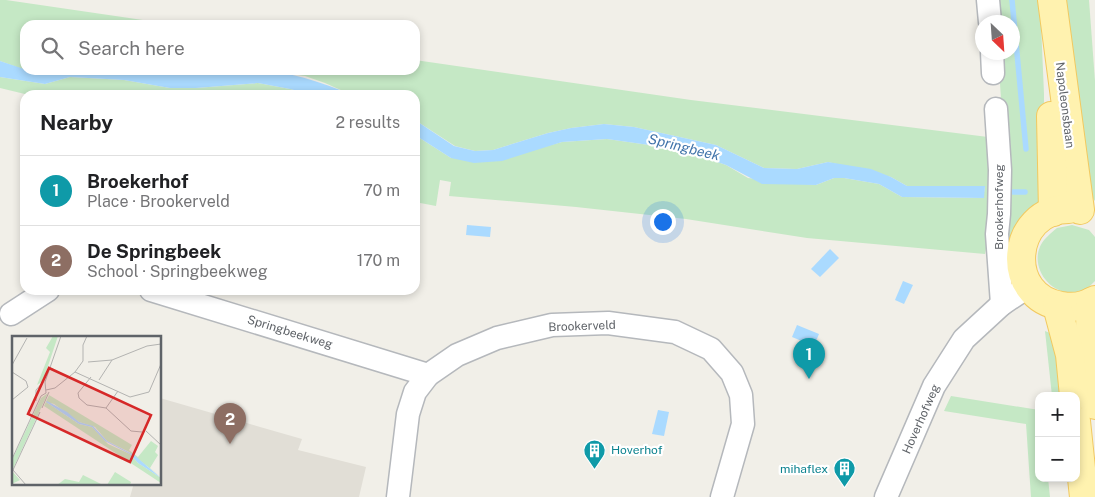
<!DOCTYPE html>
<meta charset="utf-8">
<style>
body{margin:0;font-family:"Public Sans",sans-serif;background:#f2f2f2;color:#202124}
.controls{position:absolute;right:15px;bottom:15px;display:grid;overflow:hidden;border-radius:10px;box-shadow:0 2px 8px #0003}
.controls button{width:45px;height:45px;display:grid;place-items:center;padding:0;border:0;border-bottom:1px solid #e0e0e0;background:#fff;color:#202124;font:25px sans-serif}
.compass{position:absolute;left:975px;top:15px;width:45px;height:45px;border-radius:50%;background:#fff;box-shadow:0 2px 8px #0003;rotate:155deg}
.you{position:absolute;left:662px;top:221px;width:18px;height:18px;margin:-12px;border:4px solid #fff;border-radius:50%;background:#1a73e8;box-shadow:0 0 0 8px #1a73e833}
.badge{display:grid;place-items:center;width:32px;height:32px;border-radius:50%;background:#ea4335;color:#fff;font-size:16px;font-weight:700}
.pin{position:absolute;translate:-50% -41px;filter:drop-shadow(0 1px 2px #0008)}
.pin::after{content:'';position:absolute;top:26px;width:18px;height:15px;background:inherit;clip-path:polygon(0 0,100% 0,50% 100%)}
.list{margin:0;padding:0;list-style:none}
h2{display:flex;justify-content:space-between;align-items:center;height:65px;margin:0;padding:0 20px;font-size:21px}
h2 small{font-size:16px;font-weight:400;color:#757577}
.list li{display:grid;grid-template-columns:32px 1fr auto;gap:15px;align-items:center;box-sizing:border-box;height:70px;padding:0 20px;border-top:1px solid #e0e0e0}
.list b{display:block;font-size:19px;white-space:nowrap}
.list p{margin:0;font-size:16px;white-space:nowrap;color:#757577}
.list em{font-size:16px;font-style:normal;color:#757577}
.icon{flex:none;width:28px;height:28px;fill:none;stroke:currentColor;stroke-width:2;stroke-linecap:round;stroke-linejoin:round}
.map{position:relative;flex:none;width:1095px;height:497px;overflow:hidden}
.search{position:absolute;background:#fff;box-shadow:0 2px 8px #0003;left:20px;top:20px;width:400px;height:55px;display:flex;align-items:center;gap:12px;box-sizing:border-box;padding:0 18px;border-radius:15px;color:#757577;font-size:19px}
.panel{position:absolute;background:#fff;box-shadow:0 2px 8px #0003;left:20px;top:90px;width:400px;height:205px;border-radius:15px}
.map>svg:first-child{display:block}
.education{fill:#e1ded6}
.green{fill:#c5e8c5}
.water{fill:#aadaff}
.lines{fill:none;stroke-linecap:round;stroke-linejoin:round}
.stream{stroke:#aadaff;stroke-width:5.5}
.street-casing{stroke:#b5b8bc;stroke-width:25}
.primary-casing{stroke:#f2c960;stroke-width:30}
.street{stroke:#fff;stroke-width:22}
.primary{stroke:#fff2af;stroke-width:28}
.labels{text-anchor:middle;stroke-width:4.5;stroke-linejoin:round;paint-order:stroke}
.street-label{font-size:12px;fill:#5f6368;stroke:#fff}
.culture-label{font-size:12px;fill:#0d838f;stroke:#fff;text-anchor:start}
.water-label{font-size:14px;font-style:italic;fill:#4174aa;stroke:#fff}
.inset-road{fill:none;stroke:#b3b3b1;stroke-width:1}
.view{fill:#d62828;fill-opacity:0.15;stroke:#d62828;stroke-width:2.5}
.inset-edge{fill:none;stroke:#5f6368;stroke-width:2.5}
</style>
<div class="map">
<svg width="1095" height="497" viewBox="0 0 1095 497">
<rect width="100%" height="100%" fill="#f1efe8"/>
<polygon class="education" points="160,398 302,439 298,450 366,467 359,497 130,497 134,483 160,483"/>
<g class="green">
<polygon points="0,0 6,0 177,25 25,25 25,70 0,61"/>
<polygon points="995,0 1040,0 1044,94 1044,195 1031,211 1006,271 1009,220 998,53 1012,52 1012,22 996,22"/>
<polygon points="1063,0 1089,0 1095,81 1095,201 1086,188"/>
<polygon points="415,60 691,100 988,137 992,220 985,254 807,238 686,219 576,207 449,196 451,182 440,180 436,206 415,202 415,135 451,158 536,149 562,142 607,139 649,145 697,155 726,165 748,178 816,185 834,178 844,178 879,184 902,197 983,198 985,187 907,186 891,177 828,162 797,169 764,168 716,145 634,127 604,124 571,128 548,133 493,150 475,151 455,146 415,120 415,95 352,95 325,83 305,76 263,70 415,70"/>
<polygon points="157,70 238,70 175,74"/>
<polygon points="0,77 45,84 70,77 124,80 170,88 196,88 258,83 290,89 314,95 29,95 0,88"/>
<path d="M1072,225L1089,230L1095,237V281C1093,283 1089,287 1086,289C1054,306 1020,261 1048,236C1051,233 1054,230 1057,228C1062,227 1068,226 1072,225Z"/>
<polygon points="1045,331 1062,338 1068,396 1052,396"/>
<polygon points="951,396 1039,410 1039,478 1048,478 1050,497 1031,497 1026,424 944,411"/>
</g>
<g class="water">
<path d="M0,61L30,71L157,70C186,77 208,71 237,70C278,68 315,79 352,95H314L290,89L258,83L196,88H170L124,80L70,77L45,84L0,77Z"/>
<polygon points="415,120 454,146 475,151 493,150 548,133 571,128 604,124 634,127 716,145 764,168 797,169 828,162 871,169 891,177 907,186 985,186 984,198 902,197 879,184 844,178 834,178 816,185 762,184 726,165 697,155 649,145 607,139 562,142 502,161 474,163 451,158 415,135"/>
<polygon points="467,225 491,227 490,237 466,235"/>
<polygon points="830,249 839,258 820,277 811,269"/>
<polygon points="903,281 913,285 904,304 895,300"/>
<polygon points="797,325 819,334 814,346 792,337"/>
<polygon points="658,410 669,412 664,436 652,434"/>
</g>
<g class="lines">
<g class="stream">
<polyline points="1012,0 1026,149"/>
<polyline points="1013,192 1025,192"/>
</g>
<defs>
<g id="street">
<polyline points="988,0 990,22"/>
<polyline points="992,52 993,73"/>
<polyline points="996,109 1000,170 999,214 997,234 1002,304"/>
<polyline points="151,290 428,375"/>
<polyline points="11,314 48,290"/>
<polyline points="398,497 408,414 415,392 428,375 457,355 497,338 552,325 608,323 675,332 711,349 732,373 741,395 743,424 722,497"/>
<polyline points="886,497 934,386 964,339 1002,304 1029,286"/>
</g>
<g id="primary">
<polyline points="1052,0 1080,210"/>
<polyline points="1051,116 1053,212"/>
<path d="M1069,209C1010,209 1003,298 1062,306C1073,308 1085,306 1095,300"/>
<polyline points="1091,302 1089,353 1095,405"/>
<polyline points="1057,306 1070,355 1074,396"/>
<polyline points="1076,421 1084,497"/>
</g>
</defs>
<use href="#street" class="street-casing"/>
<use href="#primary" class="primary-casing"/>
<use href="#street" class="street"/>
<use href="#primary" class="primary"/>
</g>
<defs>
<symbol id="building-pin" viewBox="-11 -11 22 30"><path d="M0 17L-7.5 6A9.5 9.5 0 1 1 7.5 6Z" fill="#0f9aa8" stroke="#fff"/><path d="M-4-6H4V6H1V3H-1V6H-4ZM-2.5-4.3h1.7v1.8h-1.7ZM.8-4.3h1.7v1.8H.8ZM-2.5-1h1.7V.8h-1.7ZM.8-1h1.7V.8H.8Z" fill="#fff"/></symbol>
</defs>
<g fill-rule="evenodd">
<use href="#building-pin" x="582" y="438" width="25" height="34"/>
<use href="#building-pin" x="832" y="456" width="25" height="34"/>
</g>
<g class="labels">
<g class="street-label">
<text transform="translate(1065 105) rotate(83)" y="4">Napoleonsbaan</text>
<text transform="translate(999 207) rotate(-90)" y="4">Brookerhofweg</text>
<text transform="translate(582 326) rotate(-2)" y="4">Brookerveld</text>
<text transform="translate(290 332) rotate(17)" y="4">Springbeekweg</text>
<text transform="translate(921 419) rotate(-66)" y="4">Hoverhofweg</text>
</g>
<g class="culture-label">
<text x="611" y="454">Hoverhof</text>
<text x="828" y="473" text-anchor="end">mihaflex</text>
</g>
<g class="water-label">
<text transform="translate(684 147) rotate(14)" y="5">Springbeek</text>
</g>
</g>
<g transform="translate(12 336)">
<rect width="149" height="149" fill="#f1efe8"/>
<path d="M41,0H46L31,45L25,49L38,16L34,12ZM36,57L0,135L8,144L0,148V124L29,62ZM37,59L120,109L117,114L126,121L139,105L146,110L143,116L146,119L138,132L149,141L117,116L95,105L83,91L67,86L42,68L34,66L67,88L80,91L96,108L118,118L126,127L149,142V147L32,70ZM103,136L119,146L118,149H95ZM71,139L91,149H45L53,143L67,146Z" fill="#c5e8c5"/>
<path d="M34,66L35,65L55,76L67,86L81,90L95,105L122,119L149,142L126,127L118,118L93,105L80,91L67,88Z" fill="#aadaff"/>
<path class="inset-road" d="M76,26L100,24M0,29L15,2M0,36L14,45L16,51M63,36L71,25V9L75,0M79,41L66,57L67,62L75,69L94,72L106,55M87,44L100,24L135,10L149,8M34,54L43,52L63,36L118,61L137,56M137,56L149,28M0,64L16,51M24,65V54L32,45M30,72L37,56M94,72L119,95L130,96M134,95L149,109M0,123L29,60L34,57L33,46L49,0M14,149L1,134L28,76"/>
<path class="view" d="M37,32L139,79L118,126L16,78Z"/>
<rect width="149" height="149" class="inset-edge"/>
</g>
</svg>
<div class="controls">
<button>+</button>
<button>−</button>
</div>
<svg class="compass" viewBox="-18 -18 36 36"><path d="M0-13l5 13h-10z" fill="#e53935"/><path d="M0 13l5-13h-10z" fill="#757577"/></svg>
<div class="you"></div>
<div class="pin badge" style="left:809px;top:379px;background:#0f9aa8">1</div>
<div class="pin badge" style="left:230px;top:444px;background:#8d6e63">2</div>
<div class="search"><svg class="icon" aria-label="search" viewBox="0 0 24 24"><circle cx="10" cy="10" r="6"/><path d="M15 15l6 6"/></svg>Search here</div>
<section class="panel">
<h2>Nearby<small>2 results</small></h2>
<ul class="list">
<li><span class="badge" style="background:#0f9aa8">1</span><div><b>Broekerhof</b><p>Place · Brookerveld</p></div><em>70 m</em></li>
<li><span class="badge" style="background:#8d6e63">2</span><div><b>De Springbeek</b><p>School · Springbeekweg</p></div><em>170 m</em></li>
</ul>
</section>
</div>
